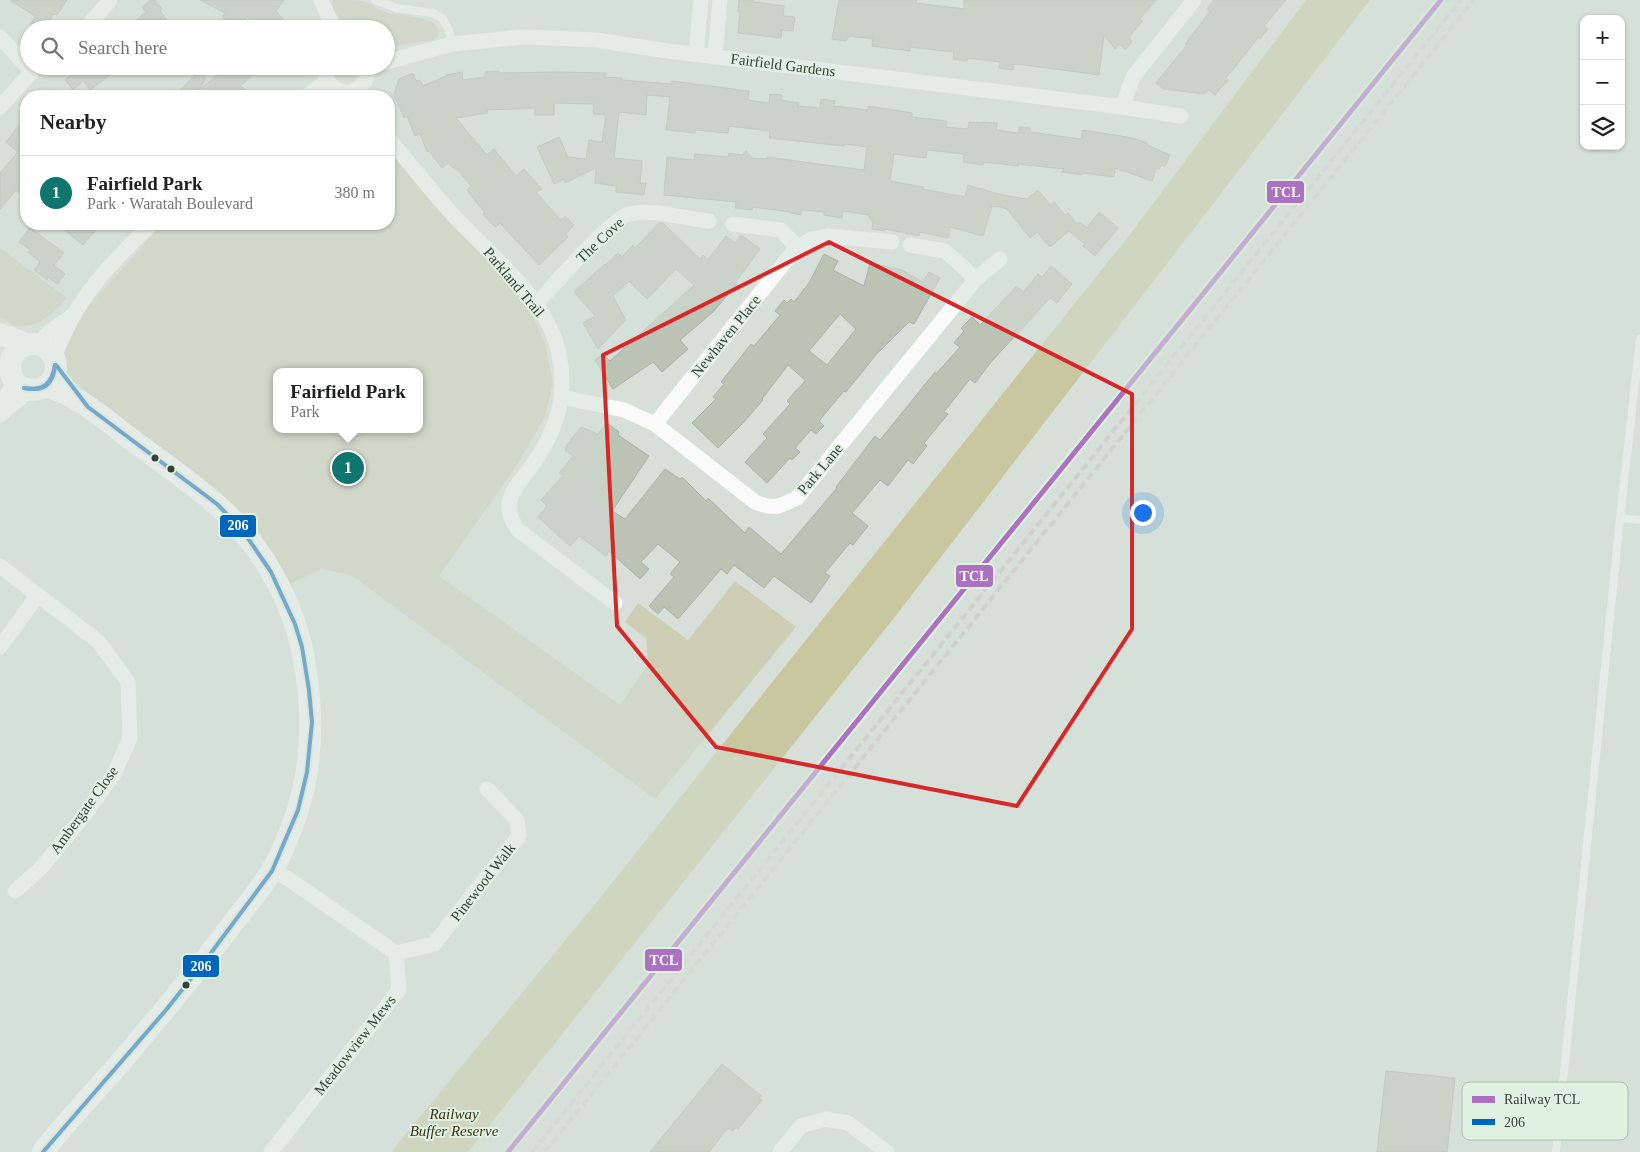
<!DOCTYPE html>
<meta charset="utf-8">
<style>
body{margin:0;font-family:Georgia,serif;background:#f6f6f6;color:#202124}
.controls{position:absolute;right:15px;top:15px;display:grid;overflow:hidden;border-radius:10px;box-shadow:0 1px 4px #0004}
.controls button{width:45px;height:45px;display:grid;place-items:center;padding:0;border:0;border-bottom:1px solid #e0e0e0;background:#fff;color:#202124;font:25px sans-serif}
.you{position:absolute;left:1142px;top:512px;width:18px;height:18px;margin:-12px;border:4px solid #fff;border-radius:50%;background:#1a73e8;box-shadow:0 0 0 8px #1a73e833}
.badge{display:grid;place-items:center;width:32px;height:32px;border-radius:50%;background:#0f766e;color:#fff;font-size:16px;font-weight:700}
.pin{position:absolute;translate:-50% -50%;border:2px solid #fff;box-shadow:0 1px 5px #0006}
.popup{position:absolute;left:273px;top:368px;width:150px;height:65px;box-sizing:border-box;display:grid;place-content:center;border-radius:10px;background:#fff;filter:drop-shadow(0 1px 4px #0005);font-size:16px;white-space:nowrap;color:#757577}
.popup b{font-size:19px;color:#202124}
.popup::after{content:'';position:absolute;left:50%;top:100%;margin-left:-10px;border:10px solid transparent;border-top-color:#fff}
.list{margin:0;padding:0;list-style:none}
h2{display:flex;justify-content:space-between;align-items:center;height:65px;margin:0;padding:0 20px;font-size:21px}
h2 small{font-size:16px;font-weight:400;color:#757577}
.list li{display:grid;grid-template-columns:32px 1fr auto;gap:15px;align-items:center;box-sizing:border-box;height:75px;padding:0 20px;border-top:1px solid #e0e0e0}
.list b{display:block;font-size:19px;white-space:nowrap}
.list p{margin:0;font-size:16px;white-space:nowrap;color:#757577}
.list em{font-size:16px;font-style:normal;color:#757577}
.icon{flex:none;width:28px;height:28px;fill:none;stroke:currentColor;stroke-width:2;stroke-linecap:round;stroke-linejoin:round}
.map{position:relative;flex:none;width:1640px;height:1152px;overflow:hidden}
.search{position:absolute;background:#fff;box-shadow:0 1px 4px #0004;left:20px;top:20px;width:375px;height:55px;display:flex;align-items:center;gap:12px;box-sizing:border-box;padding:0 18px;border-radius:28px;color:#757577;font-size:19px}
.panel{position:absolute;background:#fff;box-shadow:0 1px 4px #0004;left:20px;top:90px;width:375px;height:140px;border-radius:20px}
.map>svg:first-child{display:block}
.green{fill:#ceceb5;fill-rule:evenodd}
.forest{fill:#c9c79f}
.building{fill:#bac3b4;stroke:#abb1aa;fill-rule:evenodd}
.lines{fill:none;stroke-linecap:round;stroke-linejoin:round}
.lane{stroke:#f9faf9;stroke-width:8}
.street{stroke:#f9faf9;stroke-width:15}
.secondary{stroke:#f9faf9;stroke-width:22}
.rail{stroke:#cfd2d0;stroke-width:4;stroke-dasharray:8 4;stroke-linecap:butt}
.bus-1-casing{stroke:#e0f1e2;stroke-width:8}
.bus-1{stroke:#0065bd;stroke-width:4}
.rail-1-casing{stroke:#e0f1e2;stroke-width:9}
.rail-1{stroke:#ab72c2;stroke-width:5}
.marked{fill:none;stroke:#d62828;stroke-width:4;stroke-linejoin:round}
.bus-dot{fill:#393f39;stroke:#e0f1e2;stroke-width:2}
.labels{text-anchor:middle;stroke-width:4;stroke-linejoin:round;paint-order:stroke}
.street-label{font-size:15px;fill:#393f39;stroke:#e0f1e2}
.park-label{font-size:15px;font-style:italic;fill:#383315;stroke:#e0f1e2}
.key{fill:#e0f1e2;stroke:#aebcaf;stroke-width:1}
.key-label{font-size:14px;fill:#393f39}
.line-badge{stroke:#e0f1e2;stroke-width:2}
.badge-label{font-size:14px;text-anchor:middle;font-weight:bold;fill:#fff}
</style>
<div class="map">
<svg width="1640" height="1152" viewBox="0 0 1640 1152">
<rect width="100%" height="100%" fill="#d6e0d8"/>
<g class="green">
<path d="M333,0C342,0 355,0 364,1C373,5 380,11 389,13C401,16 437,16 438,31C439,36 436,38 433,40L386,47V29H348C342,21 330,10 333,0Z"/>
<path d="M389,149L529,308L545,343L553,384L544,418L519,462L439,576L620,705L648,664L646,638L625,622L638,603L688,640L735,581L796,627L655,799L351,575L321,569L290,584L240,514L63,373L56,343L162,224H389ZM277,372H419V429H277Z"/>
<path d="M0,248L67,298C54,312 40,328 18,326C12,325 5,320 0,317Z"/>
</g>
<polygon class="forest" points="1306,0 1370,0 894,618 468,1152 391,1152 596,903 1131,233"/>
<g class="building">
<polygon points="10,0 67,0 57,15 54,14 44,29 36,29 30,25 35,16"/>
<polygon points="151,0 155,0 162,9 160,11 170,24 164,29 126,29 146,12 142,7"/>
<polygon points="200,0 284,0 276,11 291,29 264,29 247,17 240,29 222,17 225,13"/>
<polygon points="739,0 754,0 754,2 784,6 783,16 795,17 793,31 782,30 781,38 738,33 740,12 738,12"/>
<polygon points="839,0 917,0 916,3 964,9 964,0 1156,0 1140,19 1143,21 1129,37 1132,42 1125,50 1119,44 1115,49 1104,35 1099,75 1025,65 1014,64 1013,70 999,68 1000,62 968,58 967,61 953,59 954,52 910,47 910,51 872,46 873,39 849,36 846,41 832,39"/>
<polygon points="1214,0 1286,0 1264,26 1268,29 1260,39 1258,38 1226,78 1228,80 1215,95 1209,90 1204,94 1164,89 1156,83 1187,45 1185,44 1208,14 1210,11 1207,9"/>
<polygon points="82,66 122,66 90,90 83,81 73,90 65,80"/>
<polygon points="228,66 261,66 241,86 251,96 186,96 180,90 199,71 206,79 198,91"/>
<polygon points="499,71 499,73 558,72 606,73 605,77 622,78 622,80 672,84 672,81 749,91 748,100 769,103 770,94 782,95 781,100 799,103 798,106 820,108 821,99 835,101 834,106 868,110 869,106 912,113 912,117 947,121 946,127 968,129 969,122 983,123 983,122 997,123 996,130 1019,133 1019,127 1030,128 1030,132 1081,139 1083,130 1133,138 1147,143 1147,145 1170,155 1165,166 1161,165 1159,169 1156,169 1152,181 1115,168 1114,177 1082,173 1082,175 1061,172 1064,169 1017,164 1019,166 984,162 983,165 963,162 964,154 927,150 926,158 894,154 890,181 924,187 923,189 965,197 968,185 1002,195 1027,199 1038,190 1051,206 1054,202 1065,215 1068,213 1077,224 1080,222 1087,228 1099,212 1118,228 1095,256 1083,246 1085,244 1069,231 1050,247 1037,232 1030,238 1007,209 1001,207 992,206 983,236 950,227 948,238 920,232 919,236 885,229 885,231 872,229 873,223 868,215 843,211 842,218 824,215 824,212 802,210 801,215 790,213 790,212 753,207 752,210 735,208 736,202 664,195 667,157 694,160 695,154 728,157 729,153 742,155 746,151 752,158 767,159 767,157 864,170 867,147 845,144 844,146 769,138 770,131 729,126 728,133 695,130 695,133 666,130 670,97 647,95 646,115 619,112 614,158 642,161 640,183 646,183 644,195 616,192 616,186 595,183 596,168 565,183 564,179 554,184 537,147 559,137 568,157 586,159 589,140 602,142 606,115 593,114 594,104 554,103 554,115 535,115 535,108 487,110 488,113 456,118 487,155 494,149 516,176 524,169 542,189 536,192 561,220 565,216 574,225 566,234 568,237 539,265 500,223 495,227 483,214 485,213 467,190 471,186 457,169 455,170 448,163 442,168 429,151 427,152 420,134 415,136 407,116 404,118 394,95 399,79 413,73 416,81 420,80 423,86 446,76 446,75 462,72 463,80 485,77 485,72"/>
<polygon points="26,117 26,198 16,190 0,209 0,173 18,152 6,142"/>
<polygon points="659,223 663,223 700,259 703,255 708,260 726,236 735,243 741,235 760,249 735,283 737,284 713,312 680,340 688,349 662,372 653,362 613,389 595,360 603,354 610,361 694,285 676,269 647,299 629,281 613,296 626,320 598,349 583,323 595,316 574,292 605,264 606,265 618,253 622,257 633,245 635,248"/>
<polygon points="57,224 101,224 83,245"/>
<polygon points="30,228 64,253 54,265 65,274 57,284 48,277 47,280 34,270 40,262 28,252 30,250 19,242"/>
<path d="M824,254L838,261L833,270L864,286L870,263L902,270L923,282L929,272L940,278L914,324L909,322L880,351H879L846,392L844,391L819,421L824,426L816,434L811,430L795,448L800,452L792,460L790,458L767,483L745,462L767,438L763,434L790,404L787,401L804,382L805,380L788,365L762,399L763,400L743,423L718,448L692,423L716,399L713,397L724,384L721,382L751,344L754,346L780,315L775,311L784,300L787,303L791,299L794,302L809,283ZM840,314L856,329L827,365L809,351Z"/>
<polygon points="1051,266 1072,284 1057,303 1050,298 992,361 975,383 970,379 944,412 948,414 924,443 927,446 913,464 908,460 888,486 880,480 852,513 868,526 853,545 850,543 825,573 830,576 811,603 774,576 764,588 734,565 727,574 721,569 678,619 664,607 658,614 649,606 674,577 670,574 680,562 658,544 641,562 649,569 640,579 609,551 606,556 579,536 570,546 538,517 547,506 541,500 563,475 559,473 573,456 565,450 567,445 581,427 598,434 607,423 619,432 618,435 649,456 612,511 625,519 665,469 680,479 682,477 706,501 708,498 745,533 749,527 781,554 837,488 836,487 875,436 880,440 935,372 936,374 960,347 954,343 964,331 961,328 972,317 980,325 1017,286 1023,292 1038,274 1042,277"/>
<polygon points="722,1064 761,1096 759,1098 762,1100 738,1129 736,1127 733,1131 728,1128 709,1152 650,1152"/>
<polygon points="1386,1071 1455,1078 1447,1152 1377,1152"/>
</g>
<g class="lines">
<g class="lane">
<polyline points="375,0 396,8 433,13 443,19 449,30 452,44"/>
<polyline points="1620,518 1640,520"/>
<polyline points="1556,1152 1620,518 1640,339"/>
</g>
<g class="street">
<polyline points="321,0 334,29"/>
<polyline points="83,29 91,22 110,0"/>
<polyline points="0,37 31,71"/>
<polyline points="696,54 701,0"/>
<polyline points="715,56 720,0"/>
<polyline points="386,62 452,44 524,37 596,40 668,51 1122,107 1181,116"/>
<path d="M325,66C323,101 370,100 368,66"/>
<polyline points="307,96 327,81"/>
<polyline points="0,107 37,66"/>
<polyline points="1122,107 1133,77 1194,0"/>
<path d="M389,139C411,165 432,192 455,217C491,256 548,299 559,354C568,397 556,432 531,467C523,478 509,492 509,506C508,515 514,523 518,530L615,603"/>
<polyline points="733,224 781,230 797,247"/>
<polyline points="910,245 945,251 976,279"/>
<path d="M536,304C552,287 612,218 629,214C651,208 686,219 709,221"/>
<polyline points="38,344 49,332 73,315"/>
<path d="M54,357C60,343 66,328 74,315C93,280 123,252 151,224"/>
<path d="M562,397L624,410L655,424L755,502C775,510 778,507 797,498L976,279L1000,259"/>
<polyline points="0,408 15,381"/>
<polyline points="0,415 30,390"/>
<polyline points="655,424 797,247 812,239 828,236 892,242"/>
<polyline points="0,566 99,642 128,682 130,738 114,774 86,813 42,867 15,891"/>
<polyline points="0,647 38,595"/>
<polyline points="396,953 434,944 519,836 517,820 487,789"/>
<polyline points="271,1152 399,990 396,953 287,878 272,871"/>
<polyline points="780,1152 801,1126 825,1119 848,1123 887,1152"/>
</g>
<g class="secondary">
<polyline points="0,334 27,344"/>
<circle cx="33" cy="367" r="23"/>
<path d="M43,1152C64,1124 90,1097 113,1071C155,1022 195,974 233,923C246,906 260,890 271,872C280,858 293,826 298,809C313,762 313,714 305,665C295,602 259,539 210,499C186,479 161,461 136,443C109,423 78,394 45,386"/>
</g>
<g class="rail">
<polyline points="532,1152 1461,0"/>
<polyline points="545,1152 1474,0"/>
</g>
<defs>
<g id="bus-1">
<path d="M24,388C43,391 52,384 55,365"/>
<path d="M24,388C43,392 54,385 55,365"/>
<polyline points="43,1152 166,1010 205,961 272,871 298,810 307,772 312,722 309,690 302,647 295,624 271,572 243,531 217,504 88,407 56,365"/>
</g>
</defs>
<use href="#bus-1" class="bus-1-casing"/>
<use href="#bus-1" class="bus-1"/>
<defs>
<polyline id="rail-1" points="508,1152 1441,0"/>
</defs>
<use href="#rail-1" class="rail-1-casing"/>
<use href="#rail-1" class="rail-1"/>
</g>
<path d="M0 0H1640V1152H0ZM829,242L1132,394V629L1017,806L716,747L617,626L603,355Z" fill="#d6e0d8" fill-opacity=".55" fill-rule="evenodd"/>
<path class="marked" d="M829,242L1132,394V629L1017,806L716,747L617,626L603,355Z"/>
<g class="bus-dot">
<circle cx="155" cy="458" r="4.5"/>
<circle cx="171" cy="469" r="4.5"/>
<circle cx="186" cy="985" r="4.5"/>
</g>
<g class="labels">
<g class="street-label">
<text transform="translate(783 65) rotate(7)" y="5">Fairfield Gardens</text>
<text transform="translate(600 240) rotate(-43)" y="5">The Cove</text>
<text transform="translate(514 282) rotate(50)" y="5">Parkland Trail</text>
<text transform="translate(726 336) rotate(-51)" y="5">Newhaven Place</text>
<text transform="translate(820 469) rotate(-50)" y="5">Park Lane</text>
<text transform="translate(84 810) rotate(-54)" y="5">Ambergate Close</text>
<text transform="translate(483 882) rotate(-52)" y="5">Pinewood Walk</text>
<text transform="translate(355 1045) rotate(-52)" y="5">Meadowview Mews</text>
</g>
<g class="park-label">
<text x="454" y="1119">Railway<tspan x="454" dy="17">Buffer Reserve</tspan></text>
</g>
</g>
<rect x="1462" y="1082" width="166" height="58" rx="8" class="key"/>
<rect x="1472" y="1096" width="23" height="7" fill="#ab72c2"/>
<rect x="1472" y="1119" width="23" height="6" fill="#0065bd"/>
<g class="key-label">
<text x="1504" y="1104">Railway TCL</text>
<text x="1504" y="1127">206</text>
</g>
<g class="line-badge">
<rect x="1266" y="180" width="39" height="24" rx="5" fill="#ab72c2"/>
<rect x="219" y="514" width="38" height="24" rx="5" fill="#0065bd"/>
<rect x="955" y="564" width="39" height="24" rx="5" fill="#ab72c2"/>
<rect x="644" y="948" width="39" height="24" rx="5" fill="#ab72c2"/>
<rect x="182" y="954" width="38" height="24" rx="5" fill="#0065bd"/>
</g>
<g class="badge-label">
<text x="1286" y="197">TCL</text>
<text x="238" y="530">206</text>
<text x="974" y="581">TCL</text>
<text x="664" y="965">TCL</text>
<text x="201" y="971">206</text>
</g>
</svg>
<div class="controls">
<button>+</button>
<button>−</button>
<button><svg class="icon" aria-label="layers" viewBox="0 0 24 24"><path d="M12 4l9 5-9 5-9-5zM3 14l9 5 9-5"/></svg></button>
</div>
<div class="you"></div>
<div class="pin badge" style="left:348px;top:468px">1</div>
<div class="popup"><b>Fairfield Park</b>Park</div>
<div class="search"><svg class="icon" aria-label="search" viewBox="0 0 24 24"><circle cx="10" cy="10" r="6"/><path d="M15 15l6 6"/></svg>Search here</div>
<section class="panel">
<h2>Nearby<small></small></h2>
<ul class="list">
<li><span class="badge">1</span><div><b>Fairfield Park</b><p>Park · Waratah Boulevard</p></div><em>380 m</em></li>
</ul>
</section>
</div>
